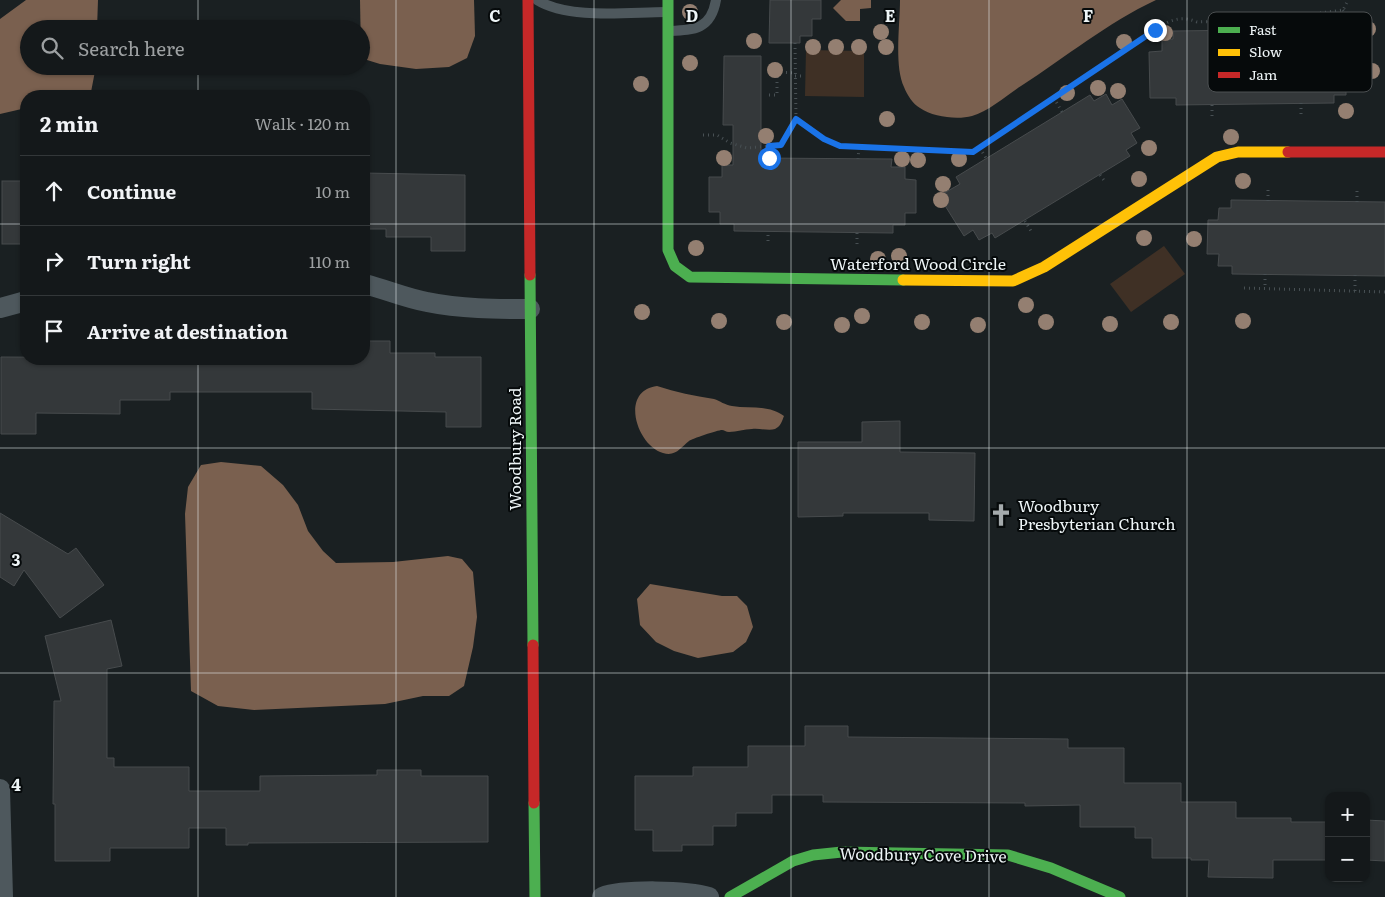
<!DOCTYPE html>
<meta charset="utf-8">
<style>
body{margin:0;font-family:Literata,serif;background:#1d2123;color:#f1f3f6}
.controls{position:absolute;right:15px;bottom:15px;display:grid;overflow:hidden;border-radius:10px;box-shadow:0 1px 4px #0004}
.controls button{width:45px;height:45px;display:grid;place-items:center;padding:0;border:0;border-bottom:1px solid #333739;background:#14181a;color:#f1f3f6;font:25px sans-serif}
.stop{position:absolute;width:15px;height:15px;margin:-11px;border:4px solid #1a73e8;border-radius:50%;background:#fff}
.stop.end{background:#1a73e8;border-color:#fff;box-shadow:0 1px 5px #0008}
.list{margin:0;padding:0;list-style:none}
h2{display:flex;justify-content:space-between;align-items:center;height:65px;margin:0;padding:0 20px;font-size:21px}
h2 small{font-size:16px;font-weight:400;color:#9da0a2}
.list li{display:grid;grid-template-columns:32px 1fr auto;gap:15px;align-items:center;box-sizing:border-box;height:70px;padding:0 20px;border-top:1px solid #333739}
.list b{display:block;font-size:19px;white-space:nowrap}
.list em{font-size:16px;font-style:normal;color:#9da0a2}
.icon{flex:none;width:28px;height:28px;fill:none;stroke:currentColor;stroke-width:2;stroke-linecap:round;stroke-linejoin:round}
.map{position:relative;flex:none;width:1385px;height:897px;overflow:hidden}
.search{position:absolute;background:#14181a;box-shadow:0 1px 4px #0004;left:20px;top:20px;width:350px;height:55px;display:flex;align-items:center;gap:12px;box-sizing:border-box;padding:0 18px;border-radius:28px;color:#9da0a2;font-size:19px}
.panel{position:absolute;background:#14181a;box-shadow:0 1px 4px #0004;left:20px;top:90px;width:350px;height:275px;border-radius:20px}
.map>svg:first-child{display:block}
.green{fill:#3f3025}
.water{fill:#7a604f}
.building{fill:#34383a;stroke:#474b4d}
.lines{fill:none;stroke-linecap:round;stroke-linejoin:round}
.path{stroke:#485054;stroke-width:3;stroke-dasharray:1 4;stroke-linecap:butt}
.lane{stroke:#4e585d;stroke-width:10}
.street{stroke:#4e585d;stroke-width:20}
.fast{stroke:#4caf50;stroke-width:11}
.slow{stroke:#ffc107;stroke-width:11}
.jam{stroke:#c62828;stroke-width:11}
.tree{fill:#947f71}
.route{stroke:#1a73e8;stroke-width:6}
.grid{fill:none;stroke:#eef5f7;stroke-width:1;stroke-opacity:0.55}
.labels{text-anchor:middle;stroke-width:4;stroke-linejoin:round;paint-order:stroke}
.street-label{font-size:16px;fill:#eef5f7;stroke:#060a0b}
.poi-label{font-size:16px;fill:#eef5f7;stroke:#060a0b;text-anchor:start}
.key{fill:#060a0b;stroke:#4c5052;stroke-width:1}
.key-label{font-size:14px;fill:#eef5f7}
.grid-label{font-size:16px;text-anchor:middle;font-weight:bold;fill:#eef5f7;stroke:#060a0b;stroke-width:4;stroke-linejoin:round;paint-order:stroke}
</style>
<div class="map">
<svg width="1385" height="897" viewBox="0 0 1385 897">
<rect width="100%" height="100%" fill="#1a2022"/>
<g class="green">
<polygon points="806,50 864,51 864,97 805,96"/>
<polygon points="1164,246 1185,274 1131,312 1110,284"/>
</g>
<g class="water">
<polygon points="26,0 98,0 97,29 29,29 29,66 96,66 91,92 76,96 26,96 26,108 0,114 0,19"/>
<polygon points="360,0 474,0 475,36 467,58 449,67 416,69 380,64 367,60 361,53"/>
<polygon points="841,0 871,0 871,8 860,9 860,21 846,21 833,8"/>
<path d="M900,0H1156C1107,23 1066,57 1021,86C1007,95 988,112 972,116C957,120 933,117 920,108C913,104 907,95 904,87C894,66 900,24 900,0Z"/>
<path d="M657,386C676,392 694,396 714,399C720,401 725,405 732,406C749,409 768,404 784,416C782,421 781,426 775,429C769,431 759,428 752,429C744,429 737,432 729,432C726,432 724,430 722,430C718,430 691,439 689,441C681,447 676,457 663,453C637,446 619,391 657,386Z"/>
<polygon points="221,462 261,466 283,485 298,505 308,531 323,551 336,563 393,562 448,556 462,559 473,572 477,617 473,647 464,686 449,696 423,696 385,704 254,710 218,706 191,691 185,514 188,487 201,465"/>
<polygon points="650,584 722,596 737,596 747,606 753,627 746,642 733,652 698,658 674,651 656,642 640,625 637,599"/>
</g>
<g class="building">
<polygon points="770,0 821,0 821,19 812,19 812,36 800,36 800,43 769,43"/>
<polygon points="1331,29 1331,37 1356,37 1357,82 1346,83 1346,95 1334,95 1334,103 1176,105 1176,98 1150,98 1149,52 1162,51 1162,40 1173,39 1173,31"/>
<polygon points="724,56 761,56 761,158 892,159 891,167 905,167 905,179 916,180 916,213 905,213 905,225 893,225 893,233 734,231 734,224 720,224 720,212 709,212 709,177 722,177 722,165 733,165 733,125 723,125"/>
<polygon points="1106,94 1112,105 1122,99 1140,128 1131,133 1137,143 1126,150 1130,156 995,238 992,233 979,240 973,230 964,236 939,196 960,184 956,177 1090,95 1094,101"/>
<polygon points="364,173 465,175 465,251 431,251 431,237 386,237 386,229 364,229"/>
<rect x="2" y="181" width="24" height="63"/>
<polygon points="1231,200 1385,202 1385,276 1232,274 1232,266 1218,266 1219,254 1207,254 1208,220 1218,220 1219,208 1231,208"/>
<polygon points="364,341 390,341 390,353 435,353 435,357 481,357 481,427 446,427 446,412 312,409 312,392 170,392 170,400 120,400 120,414 36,413 36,434 1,434 1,357 364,359"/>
<polygon points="900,421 900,452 975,453 974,521 929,520 929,513 843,513 843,516 798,517 798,442 862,442 862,422"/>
<polygon points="0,513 68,554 76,548 104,585 60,618 24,570 14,586 0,577"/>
<polygon points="111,620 122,666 107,669 107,758 114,758 114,767 189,767 189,791 260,791 260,776 377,775 377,770 421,770 421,776 488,776 488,842 248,843 248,845 226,845 226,828 189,828 189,848 110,848 110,861 55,861 55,804 53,804 54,701 61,701 45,636"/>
<polygon points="805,726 848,726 848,737 1068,739 1068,748 1124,748 1124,783 1181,783 1181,802 1236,802 1236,818 1291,818 1291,822 1329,822 1329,860 1273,860 1273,878 1208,877 1209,860 1191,860 1191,858 1152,858 1152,838 1135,838 1135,827 1080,827 1080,805 1025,806 1025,803 823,802 823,795 772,795 772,813 736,813 736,826 713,826 713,845 682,845 682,851 653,851 653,830 635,830 635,776 693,776 693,767 748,767 748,746 805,746"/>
<polygon points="1366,820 1385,821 1385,861 1366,860"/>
</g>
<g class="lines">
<g class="path">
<polyline points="1343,10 1370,43"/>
<polyline points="1298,18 1298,30"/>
<polyline points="1209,21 1210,31"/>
<path d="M795,43L796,119L824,139L840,146L973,153L1155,31C1167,20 1182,15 1197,22L1306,18L1319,13L1343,10L1348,0"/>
<polyline points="795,76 805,76"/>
<polyline points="769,95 777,95 777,72 795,73"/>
<polyline points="1054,98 1062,112"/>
<polyline points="1301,103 1301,117"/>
<polyline points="1212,105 1212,116"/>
<polyline points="703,135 717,135 730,143 747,148 781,145 796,119"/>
<polyline points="769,146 769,158"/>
<polyline points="980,148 986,158"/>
<polyline points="858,159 859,147"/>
<polyline points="1100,175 1106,183"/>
<polyline points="1357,191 1357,202"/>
<polyline points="1268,201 1268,189"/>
<polyline points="1025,221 1031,231"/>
<polyline points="768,241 768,231"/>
<polyline points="857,244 857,232"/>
<polyline points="1265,274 1265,289"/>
<polyline points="1244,288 1385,292"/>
<polyline points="1355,291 1355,275"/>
</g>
<g class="lane">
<path d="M537,0C569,20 629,12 666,12"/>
<path d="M670,31C695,30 711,29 716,0"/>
</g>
<g class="street">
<path d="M364,284C385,289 405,298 427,302C461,309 495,309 530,309"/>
<polyline points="0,308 26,301"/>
<polyline points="0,789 3,897"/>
<path d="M602,897C623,889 687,890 709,897"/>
</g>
<g class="fast">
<polyline points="668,0 668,250 675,266 690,277 903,280"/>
<polyline points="530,275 533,645"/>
<polyline points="534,803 535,897"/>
<polyline points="730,897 793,861 813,855 842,852 1008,855 1051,868 1120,897"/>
</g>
<polyline class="slow" points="903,280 1013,281 1044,267 1217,157 1238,152 1288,152"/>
<g class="jam">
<polyline points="528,0 530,275"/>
<polyline points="1288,152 1385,152"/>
<polyline points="533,645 534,803"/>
</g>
</g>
<g class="tree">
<circle cx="690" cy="12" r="8"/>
<circle cx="1368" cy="29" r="8"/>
<circle cx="881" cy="32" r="8"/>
<circle cx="1165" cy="33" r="8"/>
<circle cx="754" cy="41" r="8"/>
<circle cx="1124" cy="42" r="8"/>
<circle cx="813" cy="47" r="8"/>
<circle cx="836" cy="47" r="8"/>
<circle cx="859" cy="47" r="8"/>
<circle cx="886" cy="47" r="8"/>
<circle cx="690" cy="63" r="8"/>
<circle cx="775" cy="70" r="8"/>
<circle cx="1372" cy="71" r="8"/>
<circle cx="641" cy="84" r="8"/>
<circle cx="1098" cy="88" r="8"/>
<circle cx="1118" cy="91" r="8"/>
<circle cx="1067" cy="93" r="8"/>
<circle cx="1346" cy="111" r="8"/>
<circle cx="887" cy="119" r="8"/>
<circle cx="766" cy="136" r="8"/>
<circle cx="1231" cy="137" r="8"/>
<circle cx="1149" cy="148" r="8"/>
<circle cx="724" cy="158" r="8"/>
<circle cx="902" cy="159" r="8"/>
<circle cx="959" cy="159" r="8"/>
<circle cx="918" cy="160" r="8"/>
<circle cx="1139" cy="179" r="8"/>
<circle cx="1243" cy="181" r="8"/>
<circle cx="943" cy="184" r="8"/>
<circle cx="941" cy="200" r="8"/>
<circle cx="1144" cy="238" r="8"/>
<circle cx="1194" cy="239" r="8"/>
<circle cx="696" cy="248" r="8"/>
<circle cx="899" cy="256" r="8"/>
<circle cx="878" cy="259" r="8"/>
<circle cx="1026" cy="305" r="8"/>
<circle cx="642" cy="312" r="8"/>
<circle cx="862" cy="316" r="8"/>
<circle cx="719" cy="321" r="8"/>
<circle cx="1243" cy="321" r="8"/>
<circle cx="784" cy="322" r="8"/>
<circle cx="922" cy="322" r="8"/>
<circle cx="1046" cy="322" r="8"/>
<circle cx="1171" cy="322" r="8"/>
<circle cx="1110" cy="324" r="8"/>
<circle cx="842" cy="325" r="8"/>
<circle cx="978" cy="325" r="8"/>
</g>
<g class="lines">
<polyline class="route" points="769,158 769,146 781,145 796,119 824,139 840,146 973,152 1155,30"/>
</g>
<path class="grid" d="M198,0V29M396,0V897M594,0V897M791,0V897M989,0V897M1187,0V897M198,66V96M0,224H26M364,224H1385M198,359V897M0,448H1385M0,673H1385"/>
<defs>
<symbol id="church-bare" viewBox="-9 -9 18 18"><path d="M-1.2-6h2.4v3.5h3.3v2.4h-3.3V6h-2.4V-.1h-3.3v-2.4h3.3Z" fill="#a4aaac" stroke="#060a0b" stroke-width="2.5" paint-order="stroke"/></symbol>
</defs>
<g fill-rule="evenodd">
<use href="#church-bare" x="985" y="499" width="32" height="32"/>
</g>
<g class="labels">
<g class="street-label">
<text x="918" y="270">Waterford Wood Circle</text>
<text transform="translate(515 449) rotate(-90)" y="6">Woodbury Road</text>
<text transform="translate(923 855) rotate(1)" y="6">Woodbury Cove Drive</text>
</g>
<g class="poi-label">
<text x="1018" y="512">Woodbury<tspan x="1018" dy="18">Presbyterian Church</tspan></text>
</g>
</g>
<rect x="1208" y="12" width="164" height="80" rx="8" class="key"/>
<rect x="1218" y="27" width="22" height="6" fill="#4caf50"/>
<rect x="1218" y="49" width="22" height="7" fill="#ffc107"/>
<rect x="1218" y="72" width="22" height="6" fill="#c62828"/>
<g class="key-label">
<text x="1249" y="35">Fast</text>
<text x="1249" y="57">Slow</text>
<text x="1249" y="80">Jam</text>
</g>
<g class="grid-label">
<text x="495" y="22">C</text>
<text x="692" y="22">D</text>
<text x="890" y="22">E</text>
<text x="1088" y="22">F</text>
<text x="16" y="566">3</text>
<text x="16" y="791">4</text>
</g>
</svg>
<div class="controls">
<button>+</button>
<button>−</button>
</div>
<div class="stop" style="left:769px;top:158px"></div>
<div class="stop end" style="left:1155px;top:30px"></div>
<div class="search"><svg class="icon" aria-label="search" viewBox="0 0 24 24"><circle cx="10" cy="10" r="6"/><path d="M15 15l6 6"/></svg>Search here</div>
<section class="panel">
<h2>2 min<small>Walk · 120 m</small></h2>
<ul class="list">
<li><svg class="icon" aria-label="ahead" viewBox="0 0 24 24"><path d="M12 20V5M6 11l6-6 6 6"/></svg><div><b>Continue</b></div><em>10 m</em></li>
<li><svg class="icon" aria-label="right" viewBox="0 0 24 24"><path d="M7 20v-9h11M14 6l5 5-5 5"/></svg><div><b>Turn right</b></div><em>110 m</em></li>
<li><svg class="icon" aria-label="arrive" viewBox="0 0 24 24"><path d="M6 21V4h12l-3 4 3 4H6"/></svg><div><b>Arrive at destination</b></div></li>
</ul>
</section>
</div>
